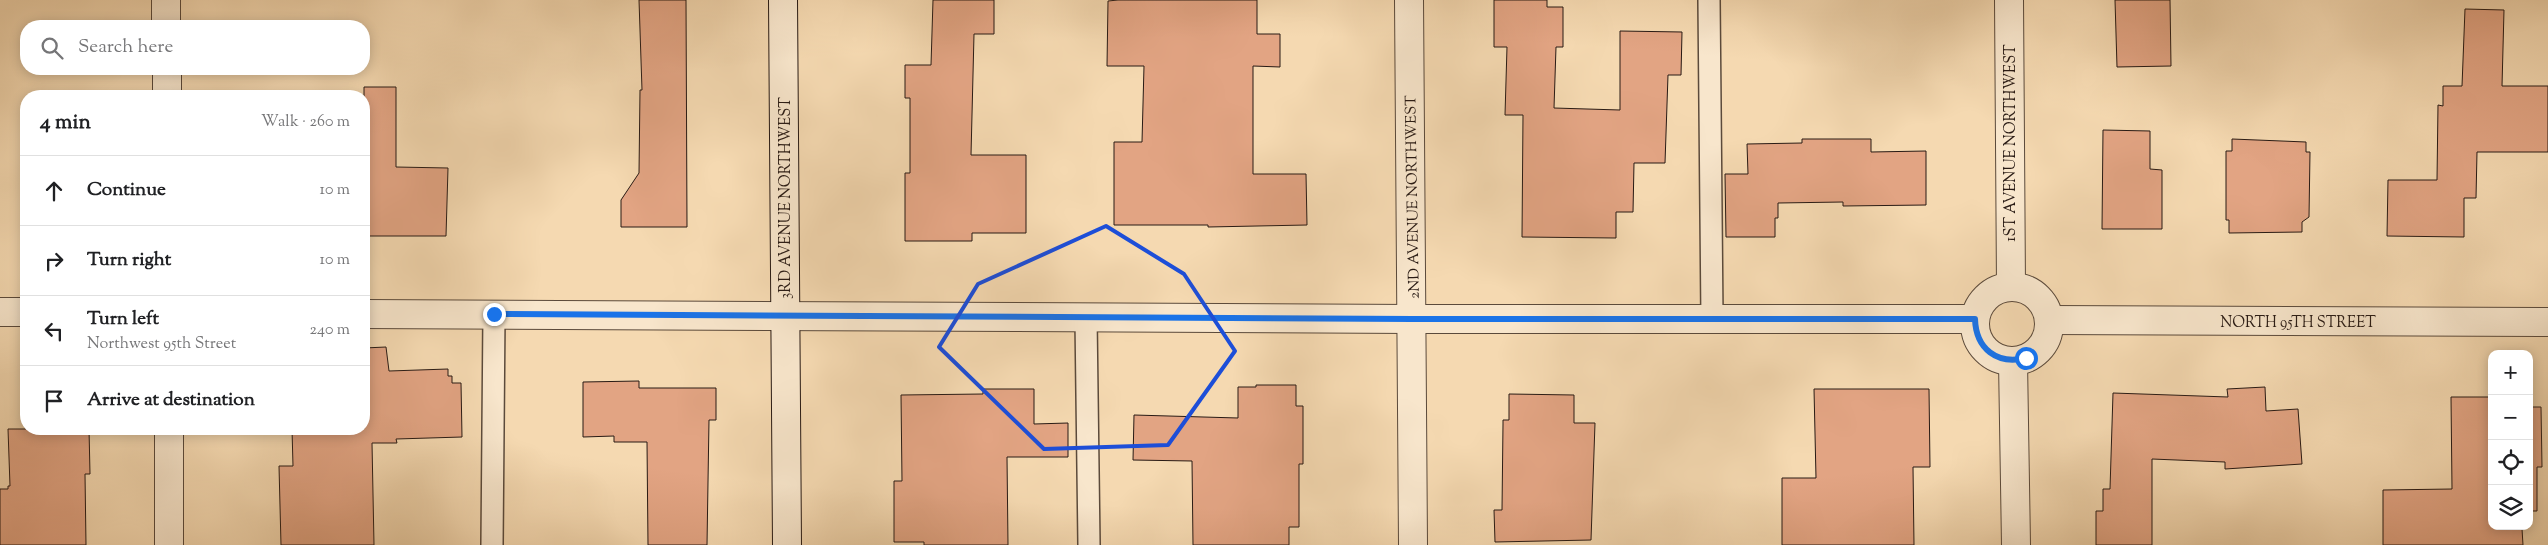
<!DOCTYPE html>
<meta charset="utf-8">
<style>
body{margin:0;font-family:"Sorts Mill Goudy",serif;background:#f6f6f6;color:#202124}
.controls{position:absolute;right:15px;bottom:15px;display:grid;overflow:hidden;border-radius:10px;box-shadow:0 2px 12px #0003}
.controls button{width:45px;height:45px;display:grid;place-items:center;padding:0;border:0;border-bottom:1px solid #e0e0e0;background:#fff;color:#202124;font:25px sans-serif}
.stop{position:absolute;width:15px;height:15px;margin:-11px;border:4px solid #1a73e8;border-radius:50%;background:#fff}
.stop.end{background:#1a73e8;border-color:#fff;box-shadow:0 1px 5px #0008}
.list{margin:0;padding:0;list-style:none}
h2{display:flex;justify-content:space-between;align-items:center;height:65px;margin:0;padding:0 20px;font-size:21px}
h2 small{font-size:16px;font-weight:400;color:#757577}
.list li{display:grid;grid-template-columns:32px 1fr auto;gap:15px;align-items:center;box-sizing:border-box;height:70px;padding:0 20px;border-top:1px solid #e0e0e0}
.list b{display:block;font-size:19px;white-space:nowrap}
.list p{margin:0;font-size:16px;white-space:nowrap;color:#757577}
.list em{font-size:16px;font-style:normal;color:#757577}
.icon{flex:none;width:28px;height:28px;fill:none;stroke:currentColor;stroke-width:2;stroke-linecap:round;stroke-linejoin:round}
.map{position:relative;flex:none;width:2548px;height:545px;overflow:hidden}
.search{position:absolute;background:#fff;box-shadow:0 2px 12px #0003;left:20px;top:20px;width:350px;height:55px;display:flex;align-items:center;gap:12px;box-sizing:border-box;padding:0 18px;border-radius:20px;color:#757577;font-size:19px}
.panel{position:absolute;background:#fff;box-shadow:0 2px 12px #0003;left:20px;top:90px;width:350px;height:345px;border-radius:20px}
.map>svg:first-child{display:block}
.building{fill:#e2a483;stroke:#281a14}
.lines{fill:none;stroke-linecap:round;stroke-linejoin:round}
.lane-casing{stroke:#5b4a3b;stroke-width:24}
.street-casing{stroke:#5b4a3b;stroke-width:30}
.secondary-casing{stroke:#281a14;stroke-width:30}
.lane{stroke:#f8e6cc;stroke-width:21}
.street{stroke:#f8e6cc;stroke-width:28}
.secondary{stroke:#f8e6cc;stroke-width:28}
.route{stroke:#1a73e8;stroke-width:6}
.marked{fill:none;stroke:#1d4ed8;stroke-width:4;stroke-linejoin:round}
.labels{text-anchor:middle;stroke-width:4;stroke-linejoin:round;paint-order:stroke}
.street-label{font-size:15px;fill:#281a14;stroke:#f8e6cc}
</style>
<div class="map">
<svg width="2548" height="545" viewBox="0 0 2548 545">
<rect width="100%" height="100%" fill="#f5d9b1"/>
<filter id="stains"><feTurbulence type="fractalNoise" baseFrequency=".004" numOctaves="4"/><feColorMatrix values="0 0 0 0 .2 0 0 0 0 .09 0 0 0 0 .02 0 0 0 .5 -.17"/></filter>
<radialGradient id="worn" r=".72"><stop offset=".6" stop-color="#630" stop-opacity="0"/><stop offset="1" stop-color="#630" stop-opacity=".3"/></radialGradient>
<g class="building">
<polygon points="639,0 686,0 687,227 621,227 621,200 639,173 640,90 642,90"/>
<polygon points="933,0 994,0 994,34 974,34 971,155 1026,155 1026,233 972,233 972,241 905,241 905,173 910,173 910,98 905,98 905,65 931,65"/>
<polygon points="1118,0 1257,0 1257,34 1280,34 1280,67 1253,66 1253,174 1306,174 1307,225 1208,227 1208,225 1114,225 1114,142 1142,142 1144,66 1107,66 1108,1"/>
<polygon points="1494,0 1547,0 1547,7 1563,7 1563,47 1556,47 1554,108 1620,110 1620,31 1682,32 1681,75 1668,75 1665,163 1634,163 1633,212 1616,212 1616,238 1522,237 1523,115 1505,115 1507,47 1494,47"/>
<polygon points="2115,0 2170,0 2171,66 2117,67"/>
<polygon points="2465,9 2504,10 2502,86 2548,86 2548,152 2477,152 2476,198 2464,198 2464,237 2387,236 2388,180 2437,180 2438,105 2443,106 2443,86 2462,86"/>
<polygon points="364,87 396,87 396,167 448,168 446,236 364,236"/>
<polygon points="2103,130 2150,131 2150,169 2162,170 2162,229 2102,229"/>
<polygon points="1802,139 1871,139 1871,152 1926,151 1926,205 1843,206 1843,202 1778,203 1778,218 1775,218 1775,237 1726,237 1725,174 1748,174 1747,144 1802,143"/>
<polygon points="2232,139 2306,142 2306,152 2310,152 2309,217 2302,222 2302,232 2229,233 2229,220 2226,220 2226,151 2232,151"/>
<polygon points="386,347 389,371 448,369 448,376 452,376 452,383 461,383 462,437 396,439 397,443 372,443 374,545 281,545 279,466 293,466 292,429 364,429 364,348"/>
<polygon points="639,381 639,388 716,388 716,420 709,420 707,545 648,545 647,442 614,442 614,436 583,437 583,382"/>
<polygon points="1256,385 1296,385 1296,406 1303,406 1303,464 1299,464 1299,527 1289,527 1289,545 1193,545 1192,461 1133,460 1134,415 1238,418 1238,387 1256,387"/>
<polygon points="2265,387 2266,411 2298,409 2302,464 2225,469 2225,462 2152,459 2152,545 2096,545 2096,511 2103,511 2103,489 2110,489 2113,393 2228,397 2227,389"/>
<polygon points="983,389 1034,389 1034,424 1068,423 1068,457 1007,457 1008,545 924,545 924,542 894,542 894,481 902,481 901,395 983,394"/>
<polygon points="1814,389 1929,389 1930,467 1913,467 1914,545 1782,545 1782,478 1816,478"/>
<polygon points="1509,394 1574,395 1574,423 1595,423 1591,540 1495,542 1494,510 1502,510 1503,424 1503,420 1509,420"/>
<polygon points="2451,397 2492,397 2492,526 2525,526 2522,529 2523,545 2383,545 2383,490 2452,489"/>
<polygon points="2529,407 2541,407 2542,467 2537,467 2537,511 2529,511"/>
<polygon points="8,429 89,429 90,474 85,474 86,545 0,545 0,489 8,489 8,486 10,486"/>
</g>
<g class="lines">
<defs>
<g id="lane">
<polyline points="1709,0 1712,319"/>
<polyline points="1086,318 1089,545"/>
<polyline points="492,545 494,314"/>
</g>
<g id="street">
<polyline points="166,0 166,26"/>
<polyline points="1409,0 1413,545"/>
<polyline points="2009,0 2011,287"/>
<polyline points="167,69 167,96"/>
<circle cx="2012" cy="324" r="37"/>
<polyline points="0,312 26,312"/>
<polyline points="364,314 1413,319 1975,319"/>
<polyline points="2049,320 2548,322"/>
<polyline points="2013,361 2016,545"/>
<polyline points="169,429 169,545"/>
</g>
<polyline id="secondary" points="783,0 787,545"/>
</defs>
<use href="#lane" class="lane-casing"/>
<use href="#street" class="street-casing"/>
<use href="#secondary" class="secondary-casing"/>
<use href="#lane" class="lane"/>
<use href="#street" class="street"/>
<use href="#secondary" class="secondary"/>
</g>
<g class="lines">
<path class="route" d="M494,314L1413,319H1975C1976,349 1997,365 2026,358"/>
</g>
<path class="marked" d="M1106,226L1184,274L1235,351L1168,445L1044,449L939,347L978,284Z"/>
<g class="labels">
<g class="street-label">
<text transform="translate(2010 143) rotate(-90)" y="5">1ST AVENUE NORTHWEST</text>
<text transform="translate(1412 197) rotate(-91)" y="5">2ND AVENUE NORTHWEST</text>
<text transform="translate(785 198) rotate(-90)" y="5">3RD AVENUE NORTHWEST</text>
<text x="2298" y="327">NORTH 95TH STREET</text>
</g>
</g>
<rect width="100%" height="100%" filter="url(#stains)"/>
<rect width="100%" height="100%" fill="url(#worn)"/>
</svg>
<div class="controls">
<button>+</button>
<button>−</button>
<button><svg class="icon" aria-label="locate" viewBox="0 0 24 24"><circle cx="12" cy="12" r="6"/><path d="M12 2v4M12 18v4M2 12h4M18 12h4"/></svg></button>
<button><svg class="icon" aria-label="layers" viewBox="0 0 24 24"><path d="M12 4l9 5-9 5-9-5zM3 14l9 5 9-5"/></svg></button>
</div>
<div class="stop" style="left:2026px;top:358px"></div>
<div class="stop end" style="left:494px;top:314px"></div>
<div class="search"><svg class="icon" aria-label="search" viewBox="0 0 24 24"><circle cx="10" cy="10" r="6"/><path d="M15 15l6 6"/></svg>Search here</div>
<section class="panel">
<h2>4 min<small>Walk · 260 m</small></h2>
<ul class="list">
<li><svg class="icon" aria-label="ahead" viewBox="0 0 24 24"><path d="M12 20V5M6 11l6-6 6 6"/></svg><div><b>Continue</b></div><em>10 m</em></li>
<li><svg class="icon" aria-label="right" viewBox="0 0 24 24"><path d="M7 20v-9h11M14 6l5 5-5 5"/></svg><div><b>Turn right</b></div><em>10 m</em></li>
<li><svg class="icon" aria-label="left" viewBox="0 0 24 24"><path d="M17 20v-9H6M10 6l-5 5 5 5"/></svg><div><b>Turn left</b><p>Northwest 95th Street</p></div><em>240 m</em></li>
<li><svg class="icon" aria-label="arrive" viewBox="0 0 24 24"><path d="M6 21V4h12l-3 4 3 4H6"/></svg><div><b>Arrive at destination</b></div></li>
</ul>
</section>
</div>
